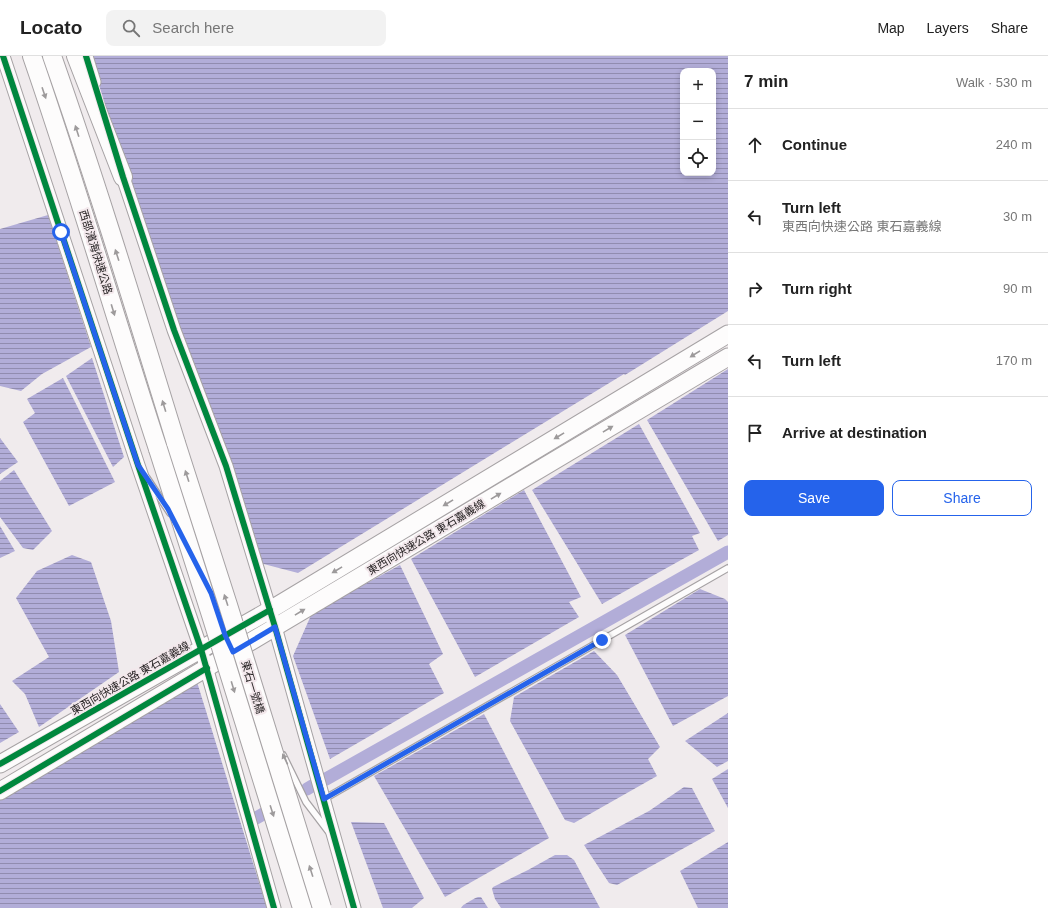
<!DOCTYPE html>
<meta charset="utf-8">
<style>
body{margin:0;font-family:Arial,"Noto Sans TC",sans-serif;background:#f2f2f2;color:#222}
.controls{position:absolute;right:12px;top:12px;display:grid;overflow:hidden;border-radius:8px;box-shadow:0 2px 6px #0003}
.controls button{width:36px;height:36px;display:grid;place-items:center;padding:0;border:0;border-bottom:1px solid #e0e0e0;background:#fff;color:#222;font:20px sans-serif}
.stop{position:absolute;width:12px;height:12px;margin:-9px;border:3px solid #2563eb;border-radius:50%;background:#fff}
.stop.end{background:#2563eb;border-color:#fff;box-shadow:0 1px 4px #0008}
.list{margin:0;padding:0;list-style:none}
h2{display:flex;justify-content:space-between;align-items:center;height:52px;margin:0;padding:0 16px;font-size:17px}
h2 small{font-size:13px;font-weight:400;color:#767676}
.list li{display:grid;grid-template-columns:26px 1fr auto;gap:12px;align-items:center;box-sizing:border-box;height:72px;padding:0 16px;border-top:1px solid #e0e0e0}
.list b{display:block;font-size:15px;white-space:nowrap}
.list p{margin:0;font-size:13px;white-space:nowrap;color:#767676}
.list em{font-size:13px;font-style:normal;color:#767676}
.actions{display:flex;gap:8px;padding:12px 16px}
.actions a{flex:1;padding:9px 0;border:1px solid #2563eb;border-radius:8px;text-align:center;font-size:14px;color:#2563eb}
.actions .main{background:#2563eb;color:#fff}
.icon{flex:none;width:22px;height:22px;fill:none;stroke:currentColor;stroke-width:2;stroke-linecap:round;stroke-linejoin:round}
.map{position:relative;flex:none;width:728px;height:852px;overflow:hidden}
header{display:flex;align-items:center;gap:24px;box-sizing:border-box;height:56px;padding:0 20px;background:#fff;border-bottom:1px solid #e0e0e0}
header strong{font-size:19px}
nav{display:flex;gap:22px;margin-inline-start:auto;font-size:14px}
.search{width:280px;height:36px;background:#f2f2f2;display:flex;align-items:center;gap:10px;box-sizing:border-box;padding:0 14px;border-radius:8px;color:#767676;font-size:15px}
main{display:flex}
aside{flex:1;background:#fff}
.map>svg:first-child{display:block}
.water{fill:url(#water-rules);fill-rule:evenodd}
.lines{fill:none;stroke-linecap:round;stroke-linejoin:round}
.canal{stroke:#b2add8;stroke-width:13}
.service-casing{stroke:#a6a2a4;stroke-width:8}
.tertiary-casing{stroke:#a6a2a4;stroke-width:15}
.primary-casing{stroke:#a6a2a4;stroke-width:19}
.trunk-casing{stroke:#a6a2a4;stroke-width:20}
.service{stroke:#fdfcfc;stroke-width:5.5}
.tertiary{stroke:#fdfcfc;stroke-width:13}
.primary{stroke:#fdfcfc;stroke-width:17}
.trunk{stroke:#fdfcfc;stroke-width:18}
.trunk-bridge-casing{stroke:#a6a2a4;stroke-width:20;stroke-linecap:butt}
.trunk-bridge{stroke:#fdfcfc;stroke-width:18}
.cycleway-casing{stroke:#f3e8ec;stroke-width:8}
.cycleway{stroke:#00873e;stroke-width:6}
.oneway{fill:#9d9a9b}
.route{stroke:#2563eb;stroke-width:5}
.labels{text-anchor:middle;stroke-width:4;stroke-linejoin:round;paint-order:stroke}
.street-label{font-size:11px;fill:#272324;stroke:#f3e8ec}
</style>
<header>
<strong>Locato</strong>
<div class="search"><svg class="icon" aria-label="search" viewBox="0 0 24 24"><circle cx="10" cy="10" r="6"/><path d="M15 15l6 6"/></svg>Search here</div>
<nav><a>Map</a><a>Layers</a><a>Share</a></nav>
</header>
<main>
<div class="map">
<svg width="728" height="852" viewBox="0 0 728 852">
<defs>
<pattern id="water-rules" width="6" height="5" patternUnits="userSpaceOnUse"><rect width="6" height="5" fill="#b2add8"/><path d="M0 2.5h6" fill="none" stroke="#918caf"/></pattern>
</defs>
<rect width="100%" height="100%" fill="#f0ebed"/>
<g class="water">
<path d="M89,0H728V255L625,319L624,318L298,517L256,506ZM683,15H713V117H683Z"/>
<polygon points="48,159 91,291 42,318 21,335 0,330 0,173"/>
<polygon points="92,302 124,401 113,411 66,320"/>
<polygon points="728,313 728,479 718,485 647,364"/>
<polygon points="63,322 115,426 69,450 23,366 35,357 27,343"/>
<polygon points="639,368 700,477 692,480 699,494 602,548 532,434"/>
<polygon points="0,382 18,406 0,418"/>
<polygon points="14,414 52,475 33,494 23,492 0,461 0,425"/>
<polygon points="524,434 581,541 569,546 579,561 475,621 411,503"/>
<polygon points="0,470 15,495 0,502"/>
<polygon points="72,499 91,506 111,565 119,616 39,671 25,638 12,625 49,601 16,542 37,515"/>
<polygon points="400,509 443,598 429,608 444,637 330,703 293,600 312,557"/>
<polygon points="700,533 725,543 728,546 728,640 673,670 625,579"/>
<polygon points="594,595 617,619 660,691 648,703 657,720 574,767 565,764 510,665 514,641"/>
<polygon points="197,626 267,852 0,852 0,738"/>
<polygon points="0,648 19,676 0,687"/>
<polygon points="728,657 728,705 717,711 685,685"/>
<polygon points="484,658 549,782 445,841 374,720"/>
<polygon points="728,713 728,752 712,723"/>
<polygon points="684,731 692,732 715,775 617,829 609,827 584,789 649,755"/>
<polygon points="351,766 384,767 424,842 412,852 383,852"/>
<polygon points="728,786 728,852 698,852 680,815"/>
<polygon points="555,799 567,799 574,804 600,852 501,852 495,843 492,833 493,831 528,814"/>
<path d="M478,841H481L488,852H461C463,848 466,848 470,845C473,844 474,842 478,841Z"/>
</g>
<g class="lines">
<g class="canal">
<polyline points="326,723 728,496"/>
<polyline points="307,733 312,730"/>
<polyline points="256,762 279,749"/>
</g>
<defs>
<g id="service">
<polyline points="147,422 170,457"/>
<polyline points="283,699 306,746 328,775"/>
<polyline points="324,743 728,512"/>
</g>
<g id="tertiary">
<polyline points="3,0 138,409 201,593 274,852"/>
<polyline points="86,0 94,26"/>
<polyline points="120,112 174,274 226,410 275,571 354,852"/>
</g>
<g id="primary">
<polyline points="0,708 270,554 728,278"/>
<polyline points="0,735 728,301"/>
</g>
<g id="trunk">
<path d="M32,0C77,130 115,262 158,393"/>
<path d="M52,0C97,128 136,257 176,387"/>
<polyline points="76,0 123,121"/>
</g>
</defs>
<use href="#service" class="service-casing"/>
<use href="#tertiary" class="tertiary-casing"/>
<use href="#primary" class="primary-casing"/>
<use href="#trunk" class="trunk-casing"/>
<use href="#service" class="service"/>
<use href="#tertiary" class="tertiary"/>
<use href="#primary" class="primary"/>
<use href="#trunk" class="trunk"/>
<defs>
<g id="trunk-bridge">
<polyline points="176,387 228,549 322,852"/>
<polyline points="158,393 211,559 302,852"/>
</g>
</defs>
<use href="#trunk-bridge" class="trunk-bridge-casing"/>
<use href="#trunk-bridge" class="trunk-bridge"/>
<defs>
<g id="cycleway">
<polyline points="3,0 138,409 201,593 274,852"/>
<polyline points="86,0 123,121 174,274 226,410 275,571 354,852"/>
<polyline points="0,708 270,554"/>
<polyline points="0,735 207,612"/>
</g>
</defs>
<use href="#cycleway" class="cycleway-casing"/>
<use href="#cycleway" class="cycleway"/>
</g>
<defs><path id="oneway-solid" d="M-6-.8H1V-3.2L6.5 0L1 3.2V.8H-6Z"/></defs>
<g class="oneway">
<use href="#oneway-solid" transform="translate(44 37) rotate(71)"/>
<use href="#oneway-solid" transform="translate(77 75) rotate(-108)"/>
<use href="#oneway-solid" transform="translate(117 199) rotate(-108)"/>
<use href="#oneway-solid" transform="translate(113 254) rotate(73)"/>
<use href="#oneway-solid" transform="translate(695 298) rotate(148)"/>
<use href="#oneway-solid" transform="translate(164 350) rotate(-107)"/>
<use href="#oneway-solid" transform="translate(608 373) rotate(-31)"/>
<use href="#oneway-solid" transform="translate(559 380) rotate(149)"/>
<use href="#oneway-solid" transform="translate(187 420) rotate(-108)"/>
<use href="#oneway-solid" transform="translate(496 440) rotate(-31)"/>
<use href="#oneway-solid" transform="translate(448 447) rotate(149)"/>
<use href="#oneway-solid" transform="translate(337 514) rotate(149)"/>
<use href="#oneway-solid" transform="translate(226 544) rotate(-108)"/>
<use href="#oneway-solid" transform="translate(300 556) rotate(-31)"/>
<use href="#oneway-solid" transform="translate(233 631) rotate(73)"/>
<use href="#oneway-solid" transform="translate(285 703) rotate(-116)"/>
<use href="#oneway-solid" transform="translate(272 755) rotate(72)"/>
<use href="#oneway-solid" transform="translate(311 815) rotate(-108)"/>
</g>
<g class="lines">
<polyline class="route" points="61,176 138,409 168,453 211,537 225,579 233,596 275,571 324,743 602,584"/>
</g>
<g class="labels">
<g class="street-label">
<text transform="translate(96 196) rotate(73)" y="4">西部濱海快速公路</text>
<text transform="translate(426 481) rotate(-31)" y="4">東西向快速公路 東石嘉義線</text>
<text transform="translate(130 622) rotate(-30)" y="4">東西向快速公路 東石嘉義線</text>
<text transform="translate(253 631) rotate(73)" y="4">東石一號橋</text>
</g>
</g>
</svg>
<div class="controls">
<button>+</button>
<button>−</button>
<button><svg class="icon" aria-label="locate" viewBox="0 0 24 24"><circle cx="12" cy="12" r="6"/><path d="M12 2v4M12 18v4M2 12h4M18 12h4"/></svg></button>
</div>
<div class="stop" style="left:61px;top:176px"></div>
<div class="stop end" style="left:602px;top:584px"></div>
</div>
<aside>
<h2>7 min<small>Walk · 530 m</small></h2>
<ul class="list">
<li><svg class="icon" aria-label="ahead" viewBox="0 0 24 24"><path d="M12 20V5M6 11l6-6 6 6"/></svg><div><b>Continue</b></div><em>240 m</em></li>
<li><svg class="icon" aria-label="left" viewBox="0 0 24 24"><path d="M17 20v-9H6M10 6l-5 5 5 5"/></svg><div><b>Turn left</b><p>東西向快速公路 東石嘉義線</p></div><em>30 m</em></li>
<li><svg class="icon" aria-label="right" viewBox="0 0 24 24"><path d="M7 20v-9h11M14 6l5 5-5 5"/></svg><div><b>Turn right</b></div><em>90 m</em></li>
<li><svg class="icon" aria-label="left" viewBox="0 0 24 24"><path d="M17 20v-9H6M10 6l-5 5 5 5"/></svg><div><b>Turn left</b></div><em>170 m</em></li>
<li><svg class="icon" aria-label="arrive" viewBox="0 0 24 24"><path d="M6 21V4h12l-3 4 3 4H6"/></svg><div><b>Arrive at destination</b></div></li>
</ul>
<div class="actions"><a class="main">Save</a><a>Share</a></div>
</aside>
</main>
